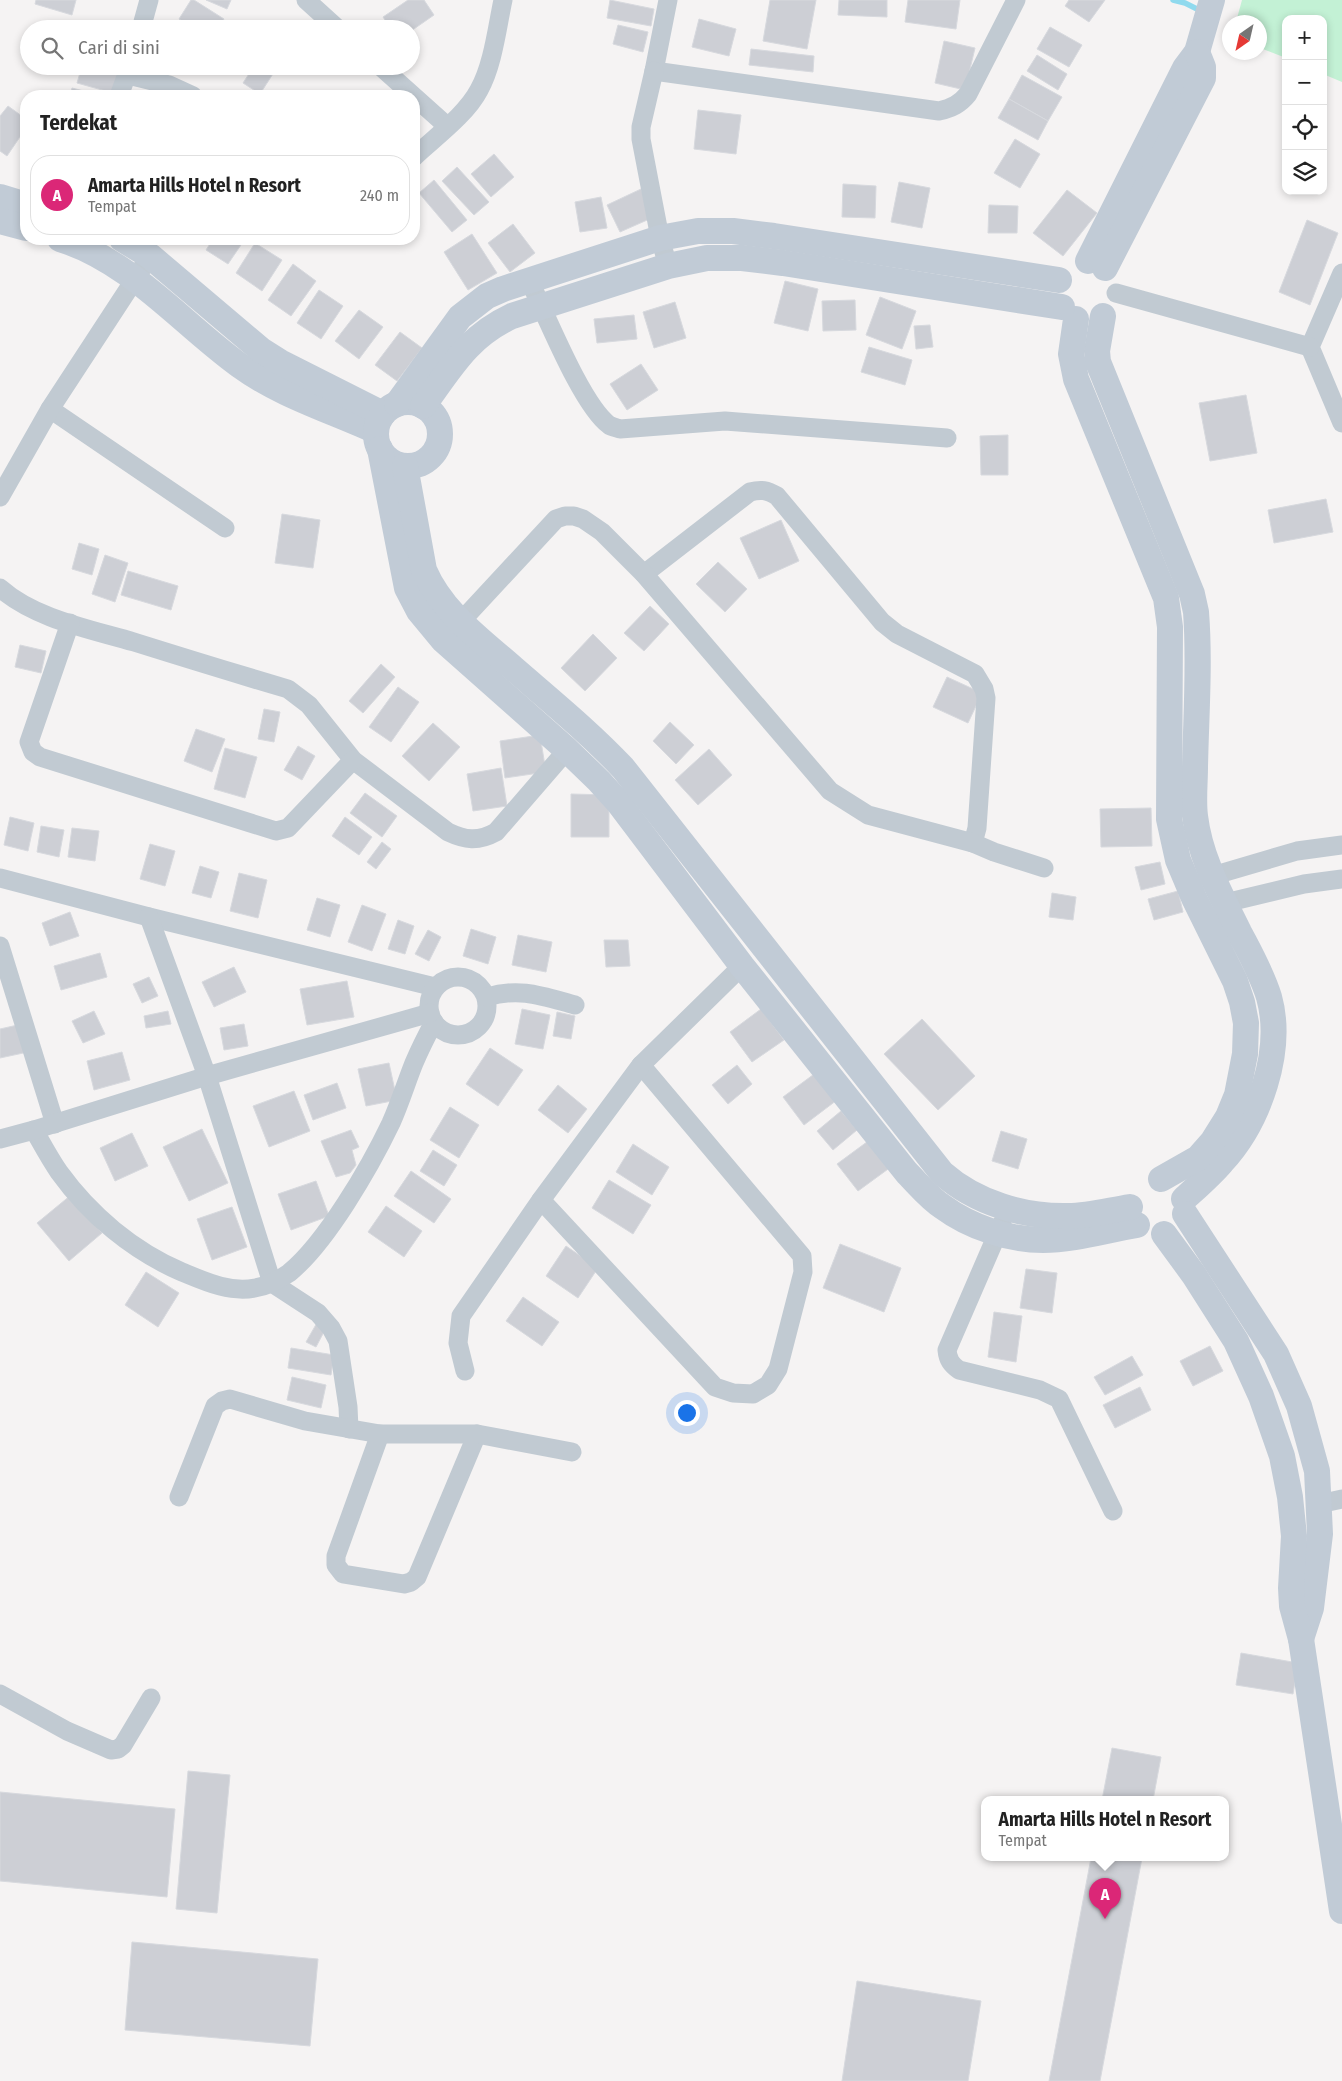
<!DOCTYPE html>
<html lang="id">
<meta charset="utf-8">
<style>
body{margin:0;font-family:"Fira Sans Condensed",sans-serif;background:#f2f2f2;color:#222}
.controls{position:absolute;right:15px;top:15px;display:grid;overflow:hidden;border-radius:10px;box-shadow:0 2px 8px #0003}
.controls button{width:45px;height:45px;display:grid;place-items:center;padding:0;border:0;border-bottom:1px solid #e0e0e0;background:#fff;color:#222;font:25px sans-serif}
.compass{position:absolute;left:1222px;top:15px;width:45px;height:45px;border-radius:50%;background:#fff;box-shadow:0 2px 8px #0003;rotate:214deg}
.you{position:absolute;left:686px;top:1412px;width:18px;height:18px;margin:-12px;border:4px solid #fff;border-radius:50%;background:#1a73e8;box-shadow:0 0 0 8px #1a73e833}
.badge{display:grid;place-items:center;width:32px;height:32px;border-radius:50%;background:#db2777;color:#fff;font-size:16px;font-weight:700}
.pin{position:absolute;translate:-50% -41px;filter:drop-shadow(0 1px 2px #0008)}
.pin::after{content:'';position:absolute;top:26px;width:18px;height:15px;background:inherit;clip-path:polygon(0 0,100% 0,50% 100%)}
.popup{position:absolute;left:981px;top:1796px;width:248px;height:65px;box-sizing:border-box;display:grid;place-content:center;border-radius:10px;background:#fff;filter:drop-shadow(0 1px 4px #0005);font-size:16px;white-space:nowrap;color:#767676}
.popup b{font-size:19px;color:#222}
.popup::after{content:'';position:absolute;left:50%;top:100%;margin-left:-10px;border:10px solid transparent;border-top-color:#fff}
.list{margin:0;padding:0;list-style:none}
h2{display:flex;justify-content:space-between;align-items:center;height:65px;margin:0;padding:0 20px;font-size:21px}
h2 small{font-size:16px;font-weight:400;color:#767676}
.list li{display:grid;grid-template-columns:32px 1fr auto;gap:15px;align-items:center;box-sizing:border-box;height:80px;margin:0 10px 10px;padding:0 10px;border:1px solid #e0e0e0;border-radius:20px}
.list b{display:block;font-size:19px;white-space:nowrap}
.list p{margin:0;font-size:16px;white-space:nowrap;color:#767676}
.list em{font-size:16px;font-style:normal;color:#767676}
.icon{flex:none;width:28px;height:28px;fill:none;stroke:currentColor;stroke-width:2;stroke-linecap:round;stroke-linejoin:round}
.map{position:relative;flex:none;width:1342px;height:2081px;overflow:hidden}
.search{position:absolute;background:#fff;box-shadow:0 2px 8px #0003;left:20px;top:20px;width:400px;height:55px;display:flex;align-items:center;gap:12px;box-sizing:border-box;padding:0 18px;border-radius:28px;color:#767676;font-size:19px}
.panel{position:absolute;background:#fff;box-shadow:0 2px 8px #0003;left:20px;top:90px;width:400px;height:155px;border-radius:20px}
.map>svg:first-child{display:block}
.green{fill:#c3f1d5}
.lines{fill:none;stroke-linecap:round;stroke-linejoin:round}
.stream{stroke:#90daee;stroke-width:5.5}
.building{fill:#cdcfd5;stroke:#d7d9de}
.street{stroke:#c1cad2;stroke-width:19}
.secondary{stroke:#c1cbd6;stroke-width:26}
</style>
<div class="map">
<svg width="1342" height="2081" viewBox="0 0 1342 2081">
<rect width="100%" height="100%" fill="#f5f3f3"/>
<polygon class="green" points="1242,0 1342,0 1342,82 1323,74 1323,19 1286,19 1286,58 1260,48 1260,22 1236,22"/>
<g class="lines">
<polyline class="stream" points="1173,0 1185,3 1201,11"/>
</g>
<g class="building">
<polygon points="36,0 76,0 72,15 35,4"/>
<polygon points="191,0 194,0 224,19 217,29 194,29 179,19"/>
<polygon points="206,0 231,0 227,9"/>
<polygon points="408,0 424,0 434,15 411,31 411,29 391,29 383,17"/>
<polygon points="610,0 654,9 651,26 607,18"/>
<polygon points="770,0 816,0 807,49 763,41"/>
<polygon points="839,0 887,0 887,17 838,15"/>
<polygon points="908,0 960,0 956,29 905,22"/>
<polygon points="1069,0 1105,0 1089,22 1065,6"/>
<polygon points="699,19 736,29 729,56 692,47"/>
<polygon points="618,25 648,32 643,52 613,44"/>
<polygon points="1050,27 1082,45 1069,67 1037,49"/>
<polygon points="944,41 975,48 965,90 935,83"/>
<polygon points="751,49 814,56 813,72 749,65"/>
<polygon points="1037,55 1067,74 1058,90 1027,71"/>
<polygon points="82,66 92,66 119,74 113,93 77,83"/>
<polygon points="254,66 271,66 276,69 260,94 243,83"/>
<polygon points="1022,75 1062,97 1048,121 1009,99"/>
<polygon points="72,88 103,96 70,96"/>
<polygon points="1009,99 1048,121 1038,140 998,118"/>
<polygon points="8,106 26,119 26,128 7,156 0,151 0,116"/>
<polygon points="698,110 741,115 736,154 694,149"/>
<polygon points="1015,139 1040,154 1020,188 994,173"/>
<polygon points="494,154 514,177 491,197 471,174"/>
<polygon points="457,167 489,202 474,215 442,181"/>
<polygon points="434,180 467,220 452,232 419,193"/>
<polygon points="899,182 930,188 922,228 891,222"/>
<polygon points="843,184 876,186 875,218 842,217"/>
<polygon points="641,189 654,217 620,232 607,205"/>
<polygon points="1067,190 1097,213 1063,256 1033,233"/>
<polygon points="601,197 607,228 580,232 575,202"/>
<polygon points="989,205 1018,206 1017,233 988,233"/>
<polygon points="1307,220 1338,233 1310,305 1279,292"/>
<polygon points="513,224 535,253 510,272 488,243"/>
<polygon points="472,234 497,273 468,290 444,252"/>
<polygon points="213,239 245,239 228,264 206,250"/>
<polygon points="255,243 282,260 262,291 236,273"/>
<polygon points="293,264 316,281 291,316 268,300"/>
<polygon points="785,281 818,289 808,331 774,323"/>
<polygon points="319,290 343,306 321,339 297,323"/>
<polygon points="880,297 916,311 902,349 866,335"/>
<polygon points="855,300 856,330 823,331 822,301"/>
<polygon points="675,302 686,338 654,348 643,312"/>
<polygon points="359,310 383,327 359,359 335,341"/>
<polygon points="634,315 637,339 597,343 594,319"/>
<polygon points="930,325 933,347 916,349 914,326"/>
<polygon points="400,332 422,348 397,381 375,365"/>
<polygon points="869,347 912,360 905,385 861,372"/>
<polygon points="641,364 658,390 627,410 610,384"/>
<polygon points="1246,395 1257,453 1210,461 1199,403"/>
<polygon points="1008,435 1008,475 981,475 980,436"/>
<polygon points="1326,499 1333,532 1274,543 1268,510"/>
<polygon points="282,514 320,520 313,568 275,563"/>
<polygon points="781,520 799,561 759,579 740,538"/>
<polygon points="79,543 99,549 92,575 72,569"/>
<polygon points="105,555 128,563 115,602 92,594"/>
<polygon points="718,562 747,589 725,612 696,584"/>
<polygon points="128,571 178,586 171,610 121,595"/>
<polygon points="650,606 669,624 644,651 624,633"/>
<polygon points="593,634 617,658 585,691 561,668"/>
<polygon points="20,645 46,651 41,673 15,667"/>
<polygon points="381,664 395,677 363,713 349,701"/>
<polygon points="947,677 982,693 968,723 933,707"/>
<polygon points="398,687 419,702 391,742 369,727"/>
<polygon points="264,709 280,712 274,742 258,739"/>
<polygon points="670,722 694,745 676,764 653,741"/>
<polygon points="433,723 460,747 429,781 402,756"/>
<polygon points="196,729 225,739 212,772 184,761"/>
<polygon points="540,735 546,772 505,778 500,741"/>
<polygon points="298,746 315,756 302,780 284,770"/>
<polygon points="225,748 257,757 245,798 214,789"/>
<polygon points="709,749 732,775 698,805 675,780"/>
<polygon points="501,768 507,806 473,811 467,774"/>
<polygon points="365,793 397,816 382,837 350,813"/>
<polygon points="571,794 609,795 609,837 571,837"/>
<polygon points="1151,808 1152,846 1101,847 1100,809"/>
<polygon points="10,817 34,823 28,851 4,845"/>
<polygon points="345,817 372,837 359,855 332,836"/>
<polygon points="41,826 64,830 59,857 37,852"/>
<polygon points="72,828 99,831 95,861 68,857"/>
<polygon points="382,842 391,849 376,869 367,862"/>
<polygon points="150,844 175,851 165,886 140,879"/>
<polygon points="1160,862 1165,884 1141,890 1135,867"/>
<polygon points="200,866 219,872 211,898 192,893"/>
<polygon points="239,873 267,880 258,918 230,911"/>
<polygon points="1178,891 1183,912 1154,920 1148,899"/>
<polygon points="1052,893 1076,897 1073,920 1049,917"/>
<polygon points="317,898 340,905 330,937 307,930"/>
<polygon points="362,905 386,914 372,951 348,942"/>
<polygon points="70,912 79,936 50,946 42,923"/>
<polygon points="398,920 414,926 405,954 388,949"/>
<polygon points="471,929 496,937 488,964 463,956"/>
<polygon points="428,930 441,937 429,961 415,954"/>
<polygon points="518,935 552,942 546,972 512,965"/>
<polygon points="604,940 628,940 630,966 606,967"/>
<polygon points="100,953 107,977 61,990 54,966"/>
<polygon points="234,967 246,992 214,1007 202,982"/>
<polygon points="149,977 158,996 142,1003 133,984"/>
<polygon points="347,981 354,1017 307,1025 300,989"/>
<polygon points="522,1009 550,1015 543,1049 515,1044"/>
<polygon points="761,1009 784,1040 752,1062 730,1032"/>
<polygon points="94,1011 105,1034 83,1043 72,1021"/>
<polygon points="168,1011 171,1024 146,1028 144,1016"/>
<polygon points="557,1012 575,1016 571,1039 553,1036"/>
<polygon points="922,1019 975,1076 938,1110 884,1054"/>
<polygon points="22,1024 28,1052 0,1058 0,1029"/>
<polygon points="244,1024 248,1046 224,1050 220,1028"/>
<polygon points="490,1048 523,1070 498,1106 466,1084"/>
<polygon points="122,1052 130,1080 94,1090 87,1061"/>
<polygon points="389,1063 397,1100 366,1106 358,1069"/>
<polygon points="737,1065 752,1084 728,1104 712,1085"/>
<polygon points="821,1069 841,1097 804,1125 783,1097"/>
<polygon points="337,1083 346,1108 313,1120 304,1095"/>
<polygon points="558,1085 587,1109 568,1133 538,1110"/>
<polygon points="294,1091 310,1131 269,1147 253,1106"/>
<polygon points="450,1107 479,1125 459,1158 430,1140"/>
<polygon points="841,1111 857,1130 833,1150 817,1131"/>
<polygon points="202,1129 228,1183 189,1201 163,1147"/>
<polygon points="351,1130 359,1147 352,1150 356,1165 350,1173 336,1177 321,1141"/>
<polygon points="1001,1131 1027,1139 1018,1169 992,1161"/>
<polygon points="132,1133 148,1166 115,1181 100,1148"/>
<polygon points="875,1136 895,1164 858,1191 837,1164"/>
<polygon points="633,1144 669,1167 652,1195 616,1172"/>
<polygon points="433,1150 457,1165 444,1186 420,1171"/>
<polygon points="411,1171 451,1199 434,1223 394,1196"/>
<polygon points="609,1180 651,1205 633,1234 592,1208"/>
<polygon points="316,1181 329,1216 291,1230 278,1194"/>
<polygon points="71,1195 102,1233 69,1261 37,1223"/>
<polygon points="386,1206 422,1231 404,1257 368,1232"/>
<polygon points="232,1207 247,1247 212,1260 197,1219"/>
<polygon points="840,1244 901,1268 884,1312 823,1288"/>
<polygon points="566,1246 598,1268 578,1298 546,1276"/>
<polygon points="1026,1269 1057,1273 1052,1313 1020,1308"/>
<polygon points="146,1272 179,1293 158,1327 125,1305"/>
<polygon points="523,1297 559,1322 542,1346 506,1321"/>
<polygon points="994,1312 1022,1316 1016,1362 988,1357"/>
<polygon points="318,1321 327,1326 316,1347 306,1342"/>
<polygon points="1210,1346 1223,1371 1193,1386 1180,1361"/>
<polygon points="291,1348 334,1355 331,1375 288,1368"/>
<polygon points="1132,1356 1143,1375 1105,1395 1094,1377"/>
<polygon points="292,1377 326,1385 321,1408 287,1400"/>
<polygon points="1140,1387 1151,1410 1115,1428 1103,1405"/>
<polygon points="1241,1653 1298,1663 1293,1694 1236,1685"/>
<polygon points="1112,1748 1161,1757 1153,1800 1102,1800"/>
<polygon points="188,1771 230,1775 217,1913 176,1909"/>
<polygon points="0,1792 175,1809 167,1897 0,1881"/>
<polygon points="1091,1858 1142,1858 1100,2081 1049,2081"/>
<polygon points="132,1942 318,1959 310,2046 125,2030"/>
<polygon points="857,1981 981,2001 968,2081 842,2081"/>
</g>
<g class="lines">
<g class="street">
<polyline points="306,0 338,29"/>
<path d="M668,0L654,71L939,111C952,108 960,104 968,94L1016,0"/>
<polyline points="141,29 149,0"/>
<polyline points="380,66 447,126"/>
<polyline points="654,71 641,127 641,139 660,238 668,266"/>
<polyline points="128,75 169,85 193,96"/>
<polyline points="119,96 130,66"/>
<path d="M414,157C434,138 466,115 479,90C493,65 497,28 503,0"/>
<polyline points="1342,273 1310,347 1342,423"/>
<path d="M529,280C546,314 581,404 609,425C612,427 617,428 620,429L725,421L947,438"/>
<polyline points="1116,293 1310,347"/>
<polyline points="50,409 225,528"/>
<polyline points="0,497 50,409 150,256"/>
<path d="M644,574L750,492C761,489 767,490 777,496L882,622L897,634L975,674L984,689L986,698L977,828L973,843"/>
<path d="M0,588C35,619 90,629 134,642C185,658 237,674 288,689L309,705L353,760L448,832C465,840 478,842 496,832L567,750"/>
<polyline points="70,623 29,742 33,752 40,757 276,831 288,828 353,760"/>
<polyline points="453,630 556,519 565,516 574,516 583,519 602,532 644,574 830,791 868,815 973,843 994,852 1044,868"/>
<polyline points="1212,876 1297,851 1342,845"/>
<polyline points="0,878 149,917 435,987"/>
<polyline points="1225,903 1304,884 1342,879"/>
<polyline points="149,917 207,1076 272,1283 318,1313 331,1328 338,1341 348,1407 349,1429"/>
<polyline points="0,946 55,1124"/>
<circle cx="458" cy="1006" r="29"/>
<path d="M487,997C520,987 542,996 575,1005"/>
<path d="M34,1130C42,1144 50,1159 59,1172C90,1215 133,1251 182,1272C204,1281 229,1293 255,1288C267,1286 279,1280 289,1273C326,1243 370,1167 391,1123C400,1103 406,1083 414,1063C420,1049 427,1035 434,1022"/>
<polyline points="0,1139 34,1130 207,1076 430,1013"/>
<polyline points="541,1200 715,1387 733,1393 753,1394 768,1385 778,1369 803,1272 802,1256 641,1065"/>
<path d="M1002,1223L947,1350C948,1360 951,1364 959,1370L1040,1390L1059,1399L1113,1511"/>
<polyline points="465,1371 458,1343 461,1316 541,1200 641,1065 742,966"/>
<polyline points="380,1434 336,1556 336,1565 343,1574 404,1584 411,1582 417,1577 477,1434"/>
<polyline points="179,1497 215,1406 222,1401 230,1399 305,1421 380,1434 477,1434 572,1452"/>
<polyline points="1319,1504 1342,1499"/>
<polyline points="0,1694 67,1731 111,1750 118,1749 123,1745 151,1698"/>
</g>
<g class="secondary">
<polyline points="0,197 26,205"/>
<polyline points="0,221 26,228"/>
<path d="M60,239C131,261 181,323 239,365C280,395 330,410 376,431"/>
<polyline points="122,239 150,256 261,350 280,362 383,414"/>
<polyline points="1088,261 1185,68 1197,52 1212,0"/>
<polyline points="1105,268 1203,78 1203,67 1197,52"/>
<path d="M1103,316L1097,351L1098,362L1192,594L1196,612C1200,663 1196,716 1195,767C1195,783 1193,800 1195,816C1200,858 1221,895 1239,932C1250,953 1262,974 1269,997C1284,1051 1259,1122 1222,1162C1211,1175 1197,1187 1184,1199"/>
<polyline points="1076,319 1071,354 1076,379 1166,598 1170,627 1169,819 1178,860 1194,898 1235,981 1242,1002 1246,1023 1245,1054 1237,1095 1228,1117 1213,1141 1198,1158 1161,1179"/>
<circle cx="408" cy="434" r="32"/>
<polyline points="397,404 460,317 487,296 503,289 660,238 698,231 733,231 774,236 1059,280"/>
<path d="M423,406C451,368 467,337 512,316L668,266L707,258H742L783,263L1062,307"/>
<path d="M380,449L407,588L419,611L443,640L567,750L599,781L618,802L742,966L907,1173C918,1184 929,1198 943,1207C970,1227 1009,1240 1043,1240C1074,1240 1106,1230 1137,1225"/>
<path d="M405,466L424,570C442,612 480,639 513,668C551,701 589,732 623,768L942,1173C976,1203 1024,1217 1068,1216C1089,1216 1110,1210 1130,1207"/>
<polyline points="1185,1214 1276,1354 1299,1406 1309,1442 1317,1471 1320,1534 1311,1608 1301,1639"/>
<polyline points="1164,1234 1194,1275 1236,1341 1261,1396 1282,1456 1290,1497 1294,1536 1291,1588 1292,1606 1301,1639 1342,1911"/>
</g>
</g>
</svg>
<div class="controls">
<button>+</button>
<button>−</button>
<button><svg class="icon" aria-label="locate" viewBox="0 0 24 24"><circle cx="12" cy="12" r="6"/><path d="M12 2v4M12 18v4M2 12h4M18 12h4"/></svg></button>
<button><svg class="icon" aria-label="layers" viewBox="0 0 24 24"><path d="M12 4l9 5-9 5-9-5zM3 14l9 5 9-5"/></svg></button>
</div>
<svg class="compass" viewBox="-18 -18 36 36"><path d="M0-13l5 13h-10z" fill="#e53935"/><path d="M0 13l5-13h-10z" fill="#767676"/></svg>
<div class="you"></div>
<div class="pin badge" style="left:1105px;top:1919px">A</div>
<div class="popup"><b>Amarta Hills Hotel n Resort</b>Tempat</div>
<div class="search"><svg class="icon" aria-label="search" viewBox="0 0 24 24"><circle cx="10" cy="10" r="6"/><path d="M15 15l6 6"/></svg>Cari di sini</div>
<section class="panel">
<h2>Terdekat<small></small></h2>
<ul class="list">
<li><span class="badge">A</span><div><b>Amarta Hills Hotel n Resort</b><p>Tempat</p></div><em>240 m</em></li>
</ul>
</section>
</div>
